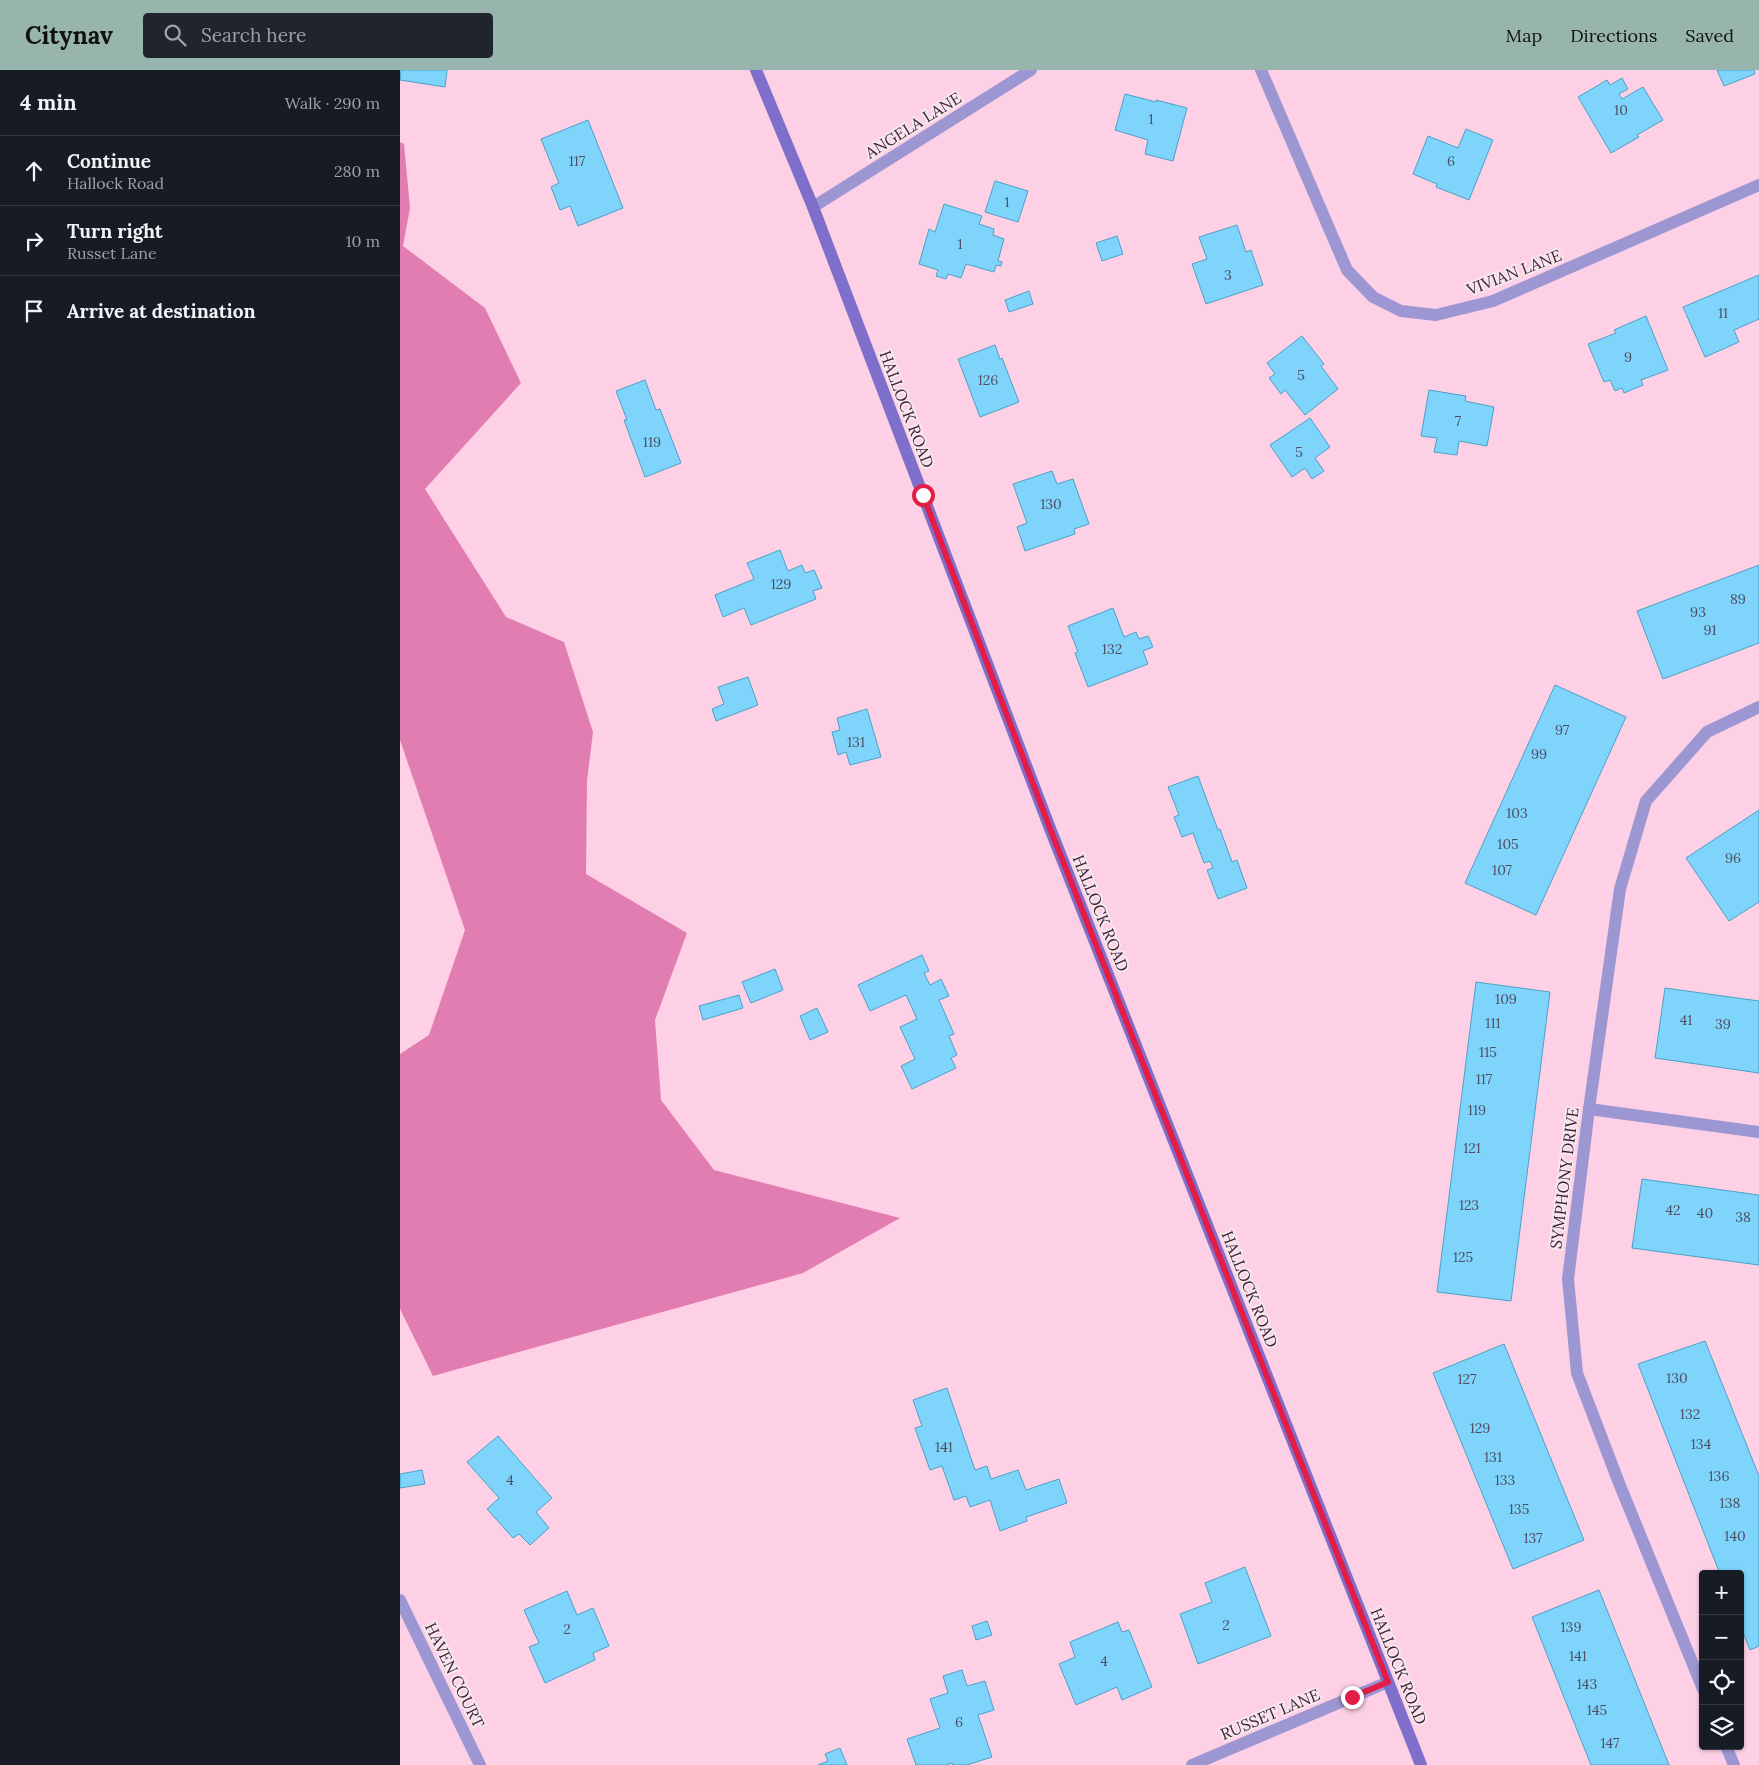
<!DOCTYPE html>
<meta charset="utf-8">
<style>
body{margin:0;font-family:Lora,serif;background:#20242c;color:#f1f3f6}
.controls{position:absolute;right:15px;bottom:15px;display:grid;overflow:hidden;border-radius:5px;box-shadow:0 1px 4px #0004}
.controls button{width:45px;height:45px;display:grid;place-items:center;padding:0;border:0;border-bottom:1px solid #363941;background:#171b24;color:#f1f3f6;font:25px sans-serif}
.stop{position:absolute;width:15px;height:15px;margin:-11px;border:4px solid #e11d48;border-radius:50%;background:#fff}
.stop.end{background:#e11d48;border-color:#fff;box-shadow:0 1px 5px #0008}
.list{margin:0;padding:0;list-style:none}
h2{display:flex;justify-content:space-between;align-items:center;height:65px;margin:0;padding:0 20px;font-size:21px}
h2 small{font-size:16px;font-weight:400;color:#9ea1a6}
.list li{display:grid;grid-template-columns:32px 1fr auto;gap:15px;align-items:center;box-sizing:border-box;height:70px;padding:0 20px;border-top:1px solid #363941}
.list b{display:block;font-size:19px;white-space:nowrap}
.list p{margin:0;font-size:16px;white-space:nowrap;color:#9ea1a6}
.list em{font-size:16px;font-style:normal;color:#9ea1a6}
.icon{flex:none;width:28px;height:28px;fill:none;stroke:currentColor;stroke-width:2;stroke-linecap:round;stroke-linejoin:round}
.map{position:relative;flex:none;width:1359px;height:1695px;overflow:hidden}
header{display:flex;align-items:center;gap:30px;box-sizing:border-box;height:70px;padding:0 25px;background:#97b4ad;color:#111}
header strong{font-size:24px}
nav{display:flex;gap:28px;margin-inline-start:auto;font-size:18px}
.search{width:350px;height:45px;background:#20242c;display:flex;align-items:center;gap:12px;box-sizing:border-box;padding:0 18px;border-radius:5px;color:#9ea1a6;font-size:19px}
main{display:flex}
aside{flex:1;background:#171b24}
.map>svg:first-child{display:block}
.forest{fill:#e27db1}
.building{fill:#7ed4fa;stroke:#4ba1c6}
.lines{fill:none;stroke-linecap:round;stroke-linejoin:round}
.street{stroke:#9c96d3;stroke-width:12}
.secondary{stroke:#7e70ca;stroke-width:12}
.route{stroke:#e11d48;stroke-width:6}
.labels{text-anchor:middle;stroke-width:4;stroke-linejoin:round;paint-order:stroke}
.number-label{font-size:14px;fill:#4f4e63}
.street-label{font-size:16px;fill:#3f2231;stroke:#f7e7ee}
</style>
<header>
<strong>Citynav</strong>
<div class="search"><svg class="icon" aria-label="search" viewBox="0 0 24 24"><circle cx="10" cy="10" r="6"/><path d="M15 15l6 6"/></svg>Search here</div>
<nav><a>Map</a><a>Directions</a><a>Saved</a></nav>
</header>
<main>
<aside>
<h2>4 min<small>Walk · 290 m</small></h2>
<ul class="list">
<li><svg class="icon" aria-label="ahead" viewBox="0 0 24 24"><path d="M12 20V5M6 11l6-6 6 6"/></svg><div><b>Continue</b><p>Hallock Road</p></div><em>280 m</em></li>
<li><svg class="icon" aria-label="right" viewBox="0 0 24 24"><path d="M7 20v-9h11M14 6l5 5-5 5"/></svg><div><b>Turn right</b><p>Russet Lane</p></div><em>10 m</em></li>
<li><svg class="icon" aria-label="arrive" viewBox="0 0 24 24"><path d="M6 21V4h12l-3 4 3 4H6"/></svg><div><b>Arrive at destination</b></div></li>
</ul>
</aside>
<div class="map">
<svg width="1359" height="1695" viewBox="0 0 1359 1695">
<rect width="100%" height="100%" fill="#fed0e5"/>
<polygon class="forest" points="0,72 4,74 10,138 3,176 85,238 121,313 25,419 106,547 164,572 193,662 187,711 186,804 287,863 255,950 261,1030 314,1100 500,1148 403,1203 33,1306 0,1239 0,984 29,965 65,860 0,670"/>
<g class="building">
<polygon points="1,0 47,0 45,17 0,10"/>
<polygon points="1317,0 1354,0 1355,4 1324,16"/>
<polygon points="1222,8 1228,19 1219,24 1222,29 1243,17 1263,50 1237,65 1239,67 1211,83 1178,27 1207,10 1210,15"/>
<polygon points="725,24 756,32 756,30 787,38 773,91 745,84 748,70 715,60"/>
<polygon points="188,50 223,138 178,156 170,136 160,140 151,117 159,113 141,69"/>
<polygon points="1066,59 1093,70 1069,130 1036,117 1037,114 1013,104 1028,66 1058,78"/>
<polygon points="595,111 628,121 618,152 585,142"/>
<polygon points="544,134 582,146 579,154 594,159 593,165 604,169 598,191 602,192 601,196 596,195 594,202 566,194 561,208 548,204 546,209 536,206 538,200 519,194 529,159 535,162"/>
<polygon points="837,155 846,182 851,180 863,215 806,234 792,194 807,189 799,167"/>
<polygon points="717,166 723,184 702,191 696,173"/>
<polygon points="1359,205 1359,249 1334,260 1339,272 1305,287 1283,237"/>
<polygon points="629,221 633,234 609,242 605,230"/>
<polygon points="1246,246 1268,300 1241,310 1243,315 1224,323 1222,318 1215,321 1210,310 1204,312 1188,274 1216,263 1214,260"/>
<polygon points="902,266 924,294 921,296 938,319 905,345 885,320 881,324 869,308 875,304 867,293"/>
<polygon points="595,275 600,289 602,288 619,332 580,347 558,289"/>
<polygon points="245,310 256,340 260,339 281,393 245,407 224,350 227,350 216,321"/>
<polygon points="1029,320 1066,326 1065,331 1094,337 1087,376 1059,371 1057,385 1034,382 1037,368 1021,366"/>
<polygon points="910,348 930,377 915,388 924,401 912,409 905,398 892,407 870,375"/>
<polygon points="652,401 657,414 673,409 689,454 674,459 675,464 625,481 617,457 627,453 613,414"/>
<polygon points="380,480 388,501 402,495 405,503 414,500 422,518 413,521 416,529 351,555 344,538 323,547 315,525 354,509 347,493"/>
<polygon points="1359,495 1359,573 1263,609 1237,541"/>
<polygon points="713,538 724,567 736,562 739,569 748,566 753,577 743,581 748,594 688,617 675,583 678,582 668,556"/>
<polygon points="348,607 358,635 316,651 312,639 324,634 318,617"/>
<polygon points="1155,615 1226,647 1136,845 1065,813"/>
<polygon points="467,639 481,687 450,695 446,682 438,685 432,662 440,660 437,648"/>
<polygon points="798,706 818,760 820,759 832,792 837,790 847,818 818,829 807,800 813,798 810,791 804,793 793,763 782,767 774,747 779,745 768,717"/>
<polygon points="1359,740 1359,832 1329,851 1286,788"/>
<polygon points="522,885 529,901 524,903 530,915 541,909 549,926 539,930 554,964 549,966 557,985 551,988 556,998 512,1019 501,996 515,989 500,957 517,949 506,925 470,941 458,915"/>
<polygon points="375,899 383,920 351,933 342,912"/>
<polygon points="1076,912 1150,922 1111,1231 1037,1222"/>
<polygon points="1265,918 1359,931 1359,1003 1255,988"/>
<polygon points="339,925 343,938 303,950 299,936"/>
<polygon points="417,938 428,962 410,970 400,946"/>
<polygon points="1242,1109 1359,1125 1359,1195 1232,1178"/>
<polygon points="1305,1271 1359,1406 1359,1576 1350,1580 1340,1555 1340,1504 1320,1504 1238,1294"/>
<polygon points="1104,1274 1184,1470 1113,1499 1033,1303"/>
<polygon points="547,1318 575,1400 587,1396 591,1409 618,1400 626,1420 659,1409 667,1433 626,1447 627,1451 600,1461 590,1430 570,1437 566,1426 554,1430 542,1396 530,1400 515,1358 522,1356 513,1330"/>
<polygon points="98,1366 152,1428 136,1442 149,1458 130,1475 119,1464 113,1468 87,1439 99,1428 67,1392"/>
<polygon points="22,1400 25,1414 0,1418 0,1404"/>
<polygon points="845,1497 871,1566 798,1594 780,1544 812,1532 805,1513"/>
<polygon points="1199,1520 1269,1695 1191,1695 1132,1547"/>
<polygon points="167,1521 177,1545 193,1538 209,1576 193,1583 195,1590 145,1613 129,1577 139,1573 124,1540"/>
<polygon points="587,1551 592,1565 576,1570 572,1556"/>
<polygon points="718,1552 722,1562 729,1560 752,1617 722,1630 717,1617 676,1635 659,1594 675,1587 670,1572"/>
<polygon points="562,1600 567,1616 585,1611 594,1640 578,1645 592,1687 567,1695 553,1695 552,1693 546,1695 516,1695 507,1669 540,1658 530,1629 548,1623 543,1606"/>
<polygon points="440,1678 447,1695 418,1695 428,1691 425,1684"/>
</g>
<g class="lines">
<g class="street">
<polyline points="861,0 947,200 973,227 1001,241 1036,245 1093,231 1359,115"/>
<polyline points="413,137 631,0"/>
<polyline points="1189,1039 1359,1062"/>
<polyline points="0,1530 80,1695"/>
<polyline points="1303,1619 1219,1413 1177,1303 1168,1209 1189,1039 1220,819 1246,731 1307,662 1359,637"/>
<polyline points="1326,1676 1334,1695"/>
<polyline points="792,1695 988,1612"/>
</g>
<polyline class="secondary" points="356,0 413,137 651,761 1021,1695"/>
</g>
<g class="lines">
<polyline class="route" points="523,425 651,761 988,1612 952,1627"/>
</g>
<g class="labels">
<g class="number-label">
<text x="1221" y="45">10</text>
<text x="751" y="54">1</text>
<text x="177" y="96">117</text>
<text x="1051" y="96">6</text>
<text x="607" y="137">1</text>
<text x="560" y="179">1</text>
<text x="828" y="210">3</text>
<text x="1323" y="248">11</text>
<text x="1228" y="292">9</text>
<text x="901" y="310">5</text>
<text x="588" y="315">126</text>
<text x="1058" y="356">7</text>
<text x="252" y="377">119</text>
<text x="899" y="387">5</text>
<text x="651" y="439">130</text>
<text x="381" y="519">129</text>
<text x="1338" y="534">89</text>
<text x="1298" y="547">93</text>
<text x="1310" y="565">91</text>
<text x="712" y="584">132</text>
<text x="1162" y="665">97</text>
<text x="456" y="677">131</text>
<text x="1139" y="689">99</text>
<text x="1117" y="748">103</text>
<text x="1108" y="779">105</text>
<text x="1333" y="793">96</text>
<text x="1102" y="805">107</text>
<text x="1106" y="934">109</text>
<text x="1286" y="955">41</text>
<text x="1093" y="958">111</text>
<text x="1323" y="959">39</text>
<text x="1088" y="987">115</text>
<text x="1084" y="1014">117</text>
<text x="1077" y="1045">119</text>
<text x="1072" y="1083">121</text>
<text x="1069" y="1140">123</text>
<text x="1273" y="1145">42</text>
<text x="1305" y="1148">40</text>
<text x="1343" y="1152">38</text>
<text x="1063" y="1192">125</text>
<text x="1277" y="1313">130</text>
<text x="1067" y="1314">127</text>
<text x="1290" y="1349">132</text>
<text x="1080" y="1363">129</text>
<text x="1301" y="1379">134</text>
<text x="544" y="1382">141</text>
<text x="1093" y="1392">131</text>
<text x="1319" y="1411">136</text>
<text x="110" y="1415">4</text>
<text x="1105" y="1415">133</text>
<text x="1330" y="1438">138</text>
<text x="1119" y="1444">135</text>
<text x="1335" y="1471">140</text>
<text x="1133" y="1473">137</text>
<text x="826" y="1560">2</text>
<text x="1171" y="1562">139</text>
<text x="167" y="1564">2</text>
<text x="1178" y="1591">141</text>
<text x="704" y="1596">4</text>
<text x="1187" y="1619">143</text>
<text x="1197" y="1645">145</text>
<text x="559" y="1657">6</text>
<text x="1210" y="1678">147</text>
</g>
<g class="street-label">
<text transform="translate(513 55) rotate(-32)" y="6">ANGELA LANE</text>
<text transform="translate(1114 202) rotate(-21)" y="6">VIVIAN LANE</text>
<text transform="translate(507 339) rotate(69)" y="6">HALLOCK ROAD</text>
<text transform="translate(701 843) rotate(68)" y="6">HALLOCK ROAD</text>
<text transform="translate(1164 1108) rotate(-83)" y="6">SYMPHONY DRIVE</text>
<text transform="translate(850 1219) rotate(68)" y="6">HALLOCK ROAD</text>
<text transform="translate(999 1596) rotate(68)" y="6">HALLOCK ROAD</text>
<text transform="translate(55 1605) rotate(64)" y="6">HAVEN COURT</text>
<text transform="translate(870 1644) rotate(-23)" y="6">RUSSET LANE</text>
</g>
</g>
</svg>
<div class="controls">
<button>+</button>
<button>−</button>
<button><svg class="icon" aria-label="locate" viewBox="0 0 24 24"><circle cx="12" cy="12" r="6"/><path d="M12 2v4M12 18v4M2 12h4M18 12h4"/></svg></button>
<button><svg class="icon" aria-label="layers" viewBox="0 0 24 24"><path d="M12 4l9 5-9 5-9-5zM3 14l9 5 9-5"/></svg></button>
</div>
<div class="stop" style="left:523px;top:425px"></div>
<div class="stop end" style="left:952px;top:1627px"></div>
</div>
</main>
